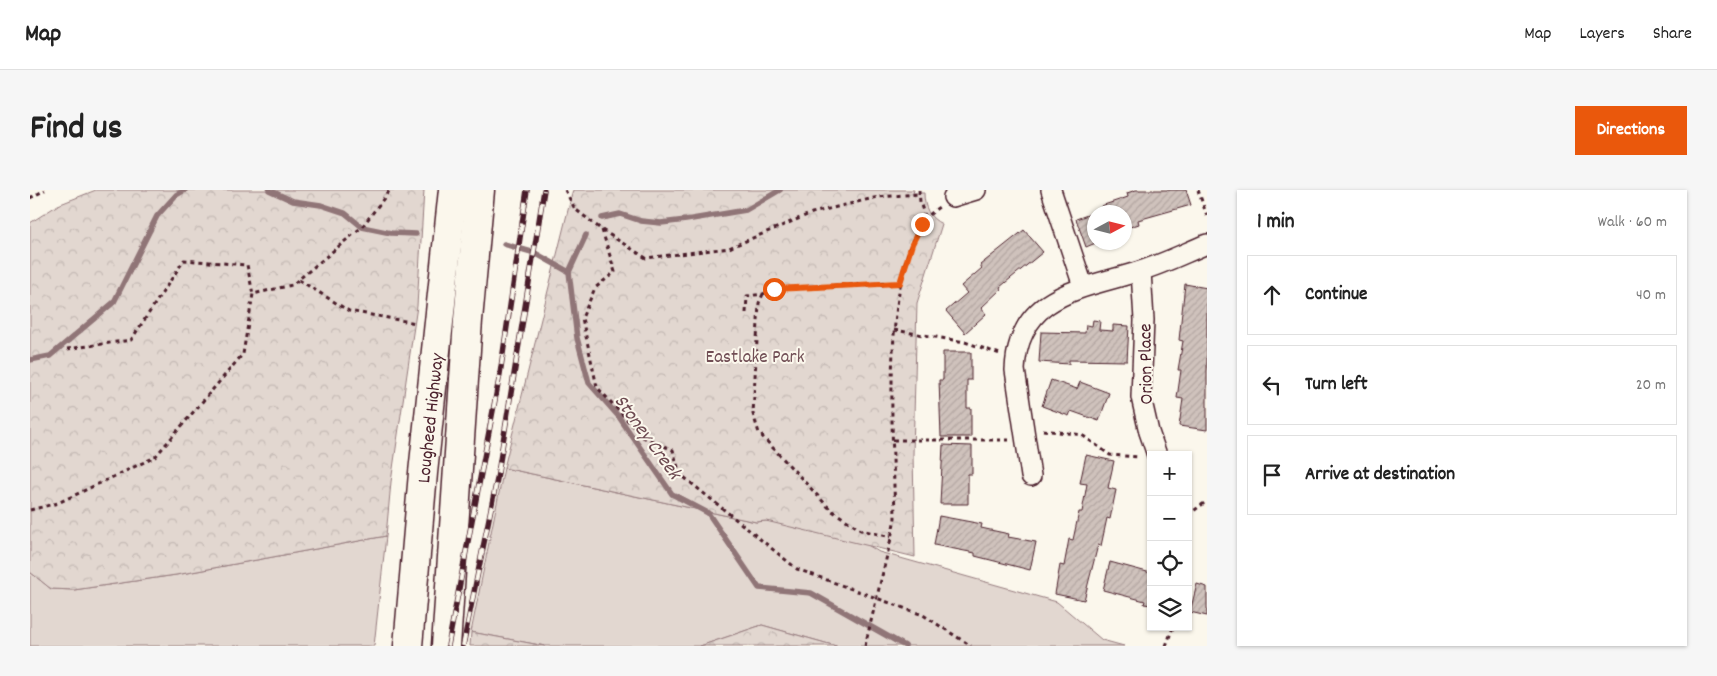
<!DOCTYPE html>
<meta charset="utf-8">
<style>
body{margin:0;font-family:Dekko,sans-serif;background:#f6f6f6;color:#222}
.controls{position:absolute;right:15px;bottom:15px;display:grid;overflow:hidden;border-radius:0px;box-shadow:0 1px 4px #0004}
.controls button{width:45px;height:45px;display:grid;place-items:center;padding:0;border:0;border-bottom:1px solid #e0e0e0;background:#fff;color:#222;font:25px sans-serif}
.compass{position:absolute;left:1057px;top:15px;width:45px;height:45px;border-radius:50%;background:#fff;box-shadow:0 1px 4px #0004;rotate:83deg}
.stop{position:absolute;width:15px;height:15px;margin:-11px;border:4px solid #ea580c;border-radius:50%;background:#fff}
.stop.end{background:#ea580c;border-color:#fff;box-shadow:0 1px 5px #0008}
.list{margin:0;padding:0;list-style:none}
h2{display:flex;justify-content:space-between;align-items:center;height:65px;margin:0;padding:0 20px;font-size:21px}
h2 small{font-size:16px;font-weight:400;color:#767676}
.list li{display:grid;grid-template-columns:32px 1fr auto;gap:15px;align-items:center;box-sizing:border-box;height:80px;margin:0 10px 10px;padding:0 10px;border:1px solid #e0e0e0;border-radius:0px}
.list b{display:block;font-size:19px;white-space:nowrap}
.list em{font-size:16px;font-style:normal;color:#767676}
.icon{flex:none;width:28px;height:28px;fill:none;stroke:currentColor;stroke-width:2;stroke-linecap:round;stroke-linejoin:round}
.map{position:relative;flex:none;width:1177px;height:456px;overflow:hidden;border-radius:0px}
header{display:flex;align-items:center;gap:30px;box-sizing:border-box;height:70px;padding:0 25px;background:#fff;border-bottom:1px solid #e0e0e0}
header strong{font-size:24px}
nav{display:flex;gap:28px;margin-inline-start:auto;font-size:18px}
.intro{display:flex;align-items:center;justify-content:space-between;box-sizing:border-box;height:120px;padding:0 30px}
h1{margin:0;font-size:35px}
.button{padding:12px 22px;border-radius:0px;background:#ea580c;color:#fff;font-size:18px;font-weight:700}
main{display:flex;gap:30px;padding:0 30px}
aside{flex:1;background:#fff;border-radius:0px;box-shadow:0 1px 4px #0004}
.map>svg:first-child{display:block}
.green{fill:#e2d7d0;stroke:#967b7e}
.forest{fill:url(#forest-crowns);stroke:#967b7e}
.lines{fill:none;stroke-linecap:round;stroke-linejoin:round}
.stream{stroke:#907477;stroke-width:5.5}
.building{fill:url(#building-hatch);stroke:#4a1f2b}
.minor-casing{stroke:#4a1f2b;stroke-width:22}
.primary-casing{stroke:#4a1f2b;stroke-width:31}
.path{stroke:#4a1f2b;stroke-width:3;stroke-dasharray:4 4;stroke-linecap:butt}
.minor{stroke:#fbf7ec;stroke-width:19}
.primary{stroke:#fbf7ec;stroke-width:28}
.rail-casing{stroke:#4a1f2b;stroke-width:5.5}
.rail{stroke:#fbf7ec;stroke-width:4;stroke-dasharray:11;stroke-linecap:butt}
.path-bridge{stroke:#4a1f2b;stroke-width:3;stroke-dasharray:4 4;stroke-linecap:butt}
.route{stroke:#ea580c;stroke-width:6}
.labels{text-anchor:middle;stroke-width:4;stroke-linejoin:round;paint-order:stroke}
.park-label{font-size:19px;fill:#704d54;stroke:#fbf7ec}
.street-label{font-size:19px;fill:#4a1f2b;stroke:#fbf7ec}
.water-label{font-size:20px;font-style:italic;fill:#6d4a51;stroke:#fbf7ec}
</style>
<header>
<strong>Map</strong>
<nav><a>Map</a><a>Layers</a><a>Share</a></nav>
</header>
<div class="intro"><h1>Find us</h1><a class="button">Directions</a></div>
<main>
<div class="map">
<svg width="1177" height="456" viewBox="0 0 1177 456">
<defs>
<pattern id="forest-crowns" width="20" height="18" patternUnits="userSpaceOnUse" patternTransform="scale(1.25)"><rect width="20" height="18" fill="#e2d7d0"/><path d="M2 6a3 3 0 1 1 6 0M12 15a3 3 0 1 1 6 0" fill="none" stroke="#c3b8b3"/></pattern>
<pattern id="building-hatch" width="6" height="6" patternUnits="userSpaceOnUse" patternTransform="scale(1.25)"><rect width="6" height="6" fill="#cfc2bc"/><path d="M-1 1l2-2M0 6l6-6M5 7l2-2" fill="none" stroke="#b3a6a2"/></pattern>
</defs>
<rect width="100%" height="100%" fill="#fbf7ec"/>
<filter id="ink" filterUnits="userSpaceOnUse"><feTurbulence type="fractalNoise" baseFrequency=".02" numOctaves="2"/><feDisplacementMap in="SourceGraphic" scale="10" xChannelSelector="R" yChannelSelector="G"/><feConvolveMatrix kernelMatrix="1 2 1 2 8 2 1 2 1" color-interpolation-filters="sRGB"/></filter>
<g filter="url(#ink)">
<g class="green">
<polygon points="474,278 726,332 789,325 849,362 1027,412 1072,450 1094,456 806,456 732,435 670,456 515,456 441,442"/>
<polygon points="356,346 344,456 0,456 0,382 21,399 44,400 146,385"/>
</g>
<g class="forest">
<polygon points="66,0 394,0 387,116 361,292 356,346 146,385 44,400 21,399 0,382 0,33 28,15"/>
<path d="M543,0H884L883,3H894C894,17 899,28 912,34L887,113L883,264L885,367L736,331L726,332L474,278Z"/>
<polygon points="732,435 806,456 670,456"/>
<polygon points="441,442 515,456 440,456"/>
</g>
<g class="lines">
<g class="stream">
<polyline points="239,0 263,11 291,15 315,23 332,37 361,43 386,44"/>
<polyline points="572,28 590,24 611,31 631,33 656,30 716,20 750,0"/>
<polyline points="474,54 505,63 539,82 547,148 559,193 589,227 642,304 678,323 729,398 781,403 875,456"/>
<polyline points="539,82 556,45"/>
<polyline points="0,170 20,166 84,112 127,26 146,5 155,0"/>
</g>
</g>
<g class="building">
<polygon points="1106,0 1156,0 1161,15 1108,30 1109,34 1094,39 1094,22 1064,22 1064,52 1068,52 1056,57 1046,29 1072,20 1071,16 1098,7 1097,3"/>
<polygon points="994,40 1013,62 970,97 971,99 951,118 956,124 935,143 916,121 937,103 931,96 952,78 950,75"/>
<polygon points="1155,94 1177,98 1177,240 1149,236 1153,209 1147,208 1151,180 1148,180 1153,151 1149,150"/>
<polygon points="1063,130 1070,131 1069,140 1083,141 1083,135 1099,136 1097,171 1039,170 1039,174 1009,172 1011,142 1055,143 1056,135 1062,136"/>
<polygon points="913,162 941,162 941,190 937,190 937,218 941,218 941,247 911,247 909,190 913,190"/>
<polygon points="1021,190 1047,199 1050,192 1079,203 1069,231 1041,221 1039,226 1012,216"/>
<polygon points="913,255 942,256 942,284 938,284 938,314 910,314"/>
<polygon points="1056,265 1084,271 1078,298 1086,300 1080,329 1077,328 1071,356 1068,355 1054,410 1025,404 1030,375 1034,376 1039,349 1043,350 1049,322 1052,322 1057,294 1050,293"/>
<polygon points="909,326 952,334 951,338 979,344 978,347 1006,352 1000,380 945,366 945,363 904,355"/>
<polygon points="1080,372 1121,383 1121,415 1114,414 1115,411 1073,400"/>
<polygon points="1167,394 1177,397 1177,426 1160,422"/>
</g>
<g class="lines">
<defs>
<g id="minor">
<polyline points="1021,0 1053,96"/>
<polyline points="923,7 946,0"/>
<polyline points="1111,81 1114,130 1111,207 1119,242 1127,265"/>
<path d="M1001,286L985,180C988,103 1053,99 1110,81C1133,74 1155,63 1177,54"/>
</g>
<g id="primary">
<path id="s1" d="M378,456L393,283L423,0"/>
<polyline points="416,456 438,130 450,0"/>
</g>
</defs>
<use href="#minor" class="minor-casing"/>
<use href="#primary" class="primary-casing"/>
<g class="path">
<polyline points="535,0 545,19 572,40 616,68 699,58 782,23 848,7 889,4"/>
<polyline points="889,0 890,12 895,27"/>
<polyline points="1168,0 1177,26"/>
<polyline points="0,8 15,0"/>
<polyline points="572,40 585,82 565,98 552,128 567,197 613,247 643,260 650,284 767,379 893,425 941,456"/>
<polyline points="269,90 319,121 386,133"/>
<polyline points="733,104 729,113 723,224 729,243 801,320 831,340 861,347"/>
<polyline points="716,123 717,106 733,104 744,99 870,93"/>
<polyline points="864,140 935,152 970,164"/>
<polyline points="37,159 101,150 154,70 217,75 223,104"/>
<polyline points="1013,240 1052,245 1080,265 1110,267"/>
<polyline points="863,250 979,250"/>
<polyline points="0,320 28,313 125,267 213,164 223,104 262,95 332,37 360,0"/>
<polyline points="1158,325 1177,311"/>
<path d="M860,353L865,328C864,258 846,57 909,17"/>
<polyline points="1136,456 1143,437"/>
</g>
<use href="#minor" class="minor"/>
<use href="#primary" class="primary"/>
<defs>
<g id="rail">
<polyline points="418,456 470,184 497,0"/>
<polyline points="433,456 467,289 514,0"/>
</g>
</defs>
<use href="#rail" class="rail-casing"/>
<use href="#rail" class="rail"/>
<polyline class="path-bridge" points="835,456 860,353"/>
</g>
</g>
<g class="lines" filter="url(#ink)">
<polyline class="route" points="744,99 870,93 882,54 892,34"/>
</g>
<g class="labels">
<g class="park-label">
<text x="725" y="172">Eastlake Park</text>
</g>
<g class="street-label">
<text transform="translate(1114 174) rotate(-91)" y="7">Orion Place</text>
<text dy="7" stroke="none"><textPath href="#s1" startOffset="229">Lougheed Highway</textPath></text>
</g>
<g class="water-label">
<text transform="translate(619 246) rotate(54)" y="7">Stoney Creek</text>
</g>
</g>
</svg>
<div class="controls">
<button>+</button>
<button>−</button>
<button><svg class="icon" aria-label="locate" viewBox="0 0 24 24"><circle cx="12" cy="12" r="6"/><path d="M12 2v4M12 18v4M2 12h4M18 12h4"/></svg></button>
<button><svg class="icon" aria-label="layers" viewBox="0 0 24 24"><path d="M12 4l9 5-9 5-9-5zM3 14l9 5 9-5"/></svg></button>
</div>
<svg class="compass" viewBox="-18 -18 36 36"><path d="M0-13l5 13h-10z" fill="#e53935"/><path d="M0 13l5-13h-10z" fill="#767676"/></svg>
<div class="stop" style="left:744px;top:99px"></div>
<div class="stop end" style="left:892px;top:34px"></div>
</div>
<aside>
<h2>1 min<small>Walk · 60 m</small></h2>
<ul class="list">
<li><svg class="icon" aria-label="ahead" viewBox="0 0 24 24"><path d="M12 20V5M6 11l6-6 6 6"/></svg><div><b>Continue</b></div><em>40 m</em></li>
<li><svg class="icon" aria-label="left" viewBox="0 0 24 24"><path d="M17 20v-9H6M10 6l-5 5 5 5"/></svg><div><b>Turn left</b></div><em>20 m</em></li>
<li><svg class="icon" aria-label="arrive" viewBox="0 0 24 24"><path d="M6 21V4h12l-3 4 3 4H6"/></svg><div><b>Arrive at destination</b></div></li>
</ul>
</aside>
</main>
